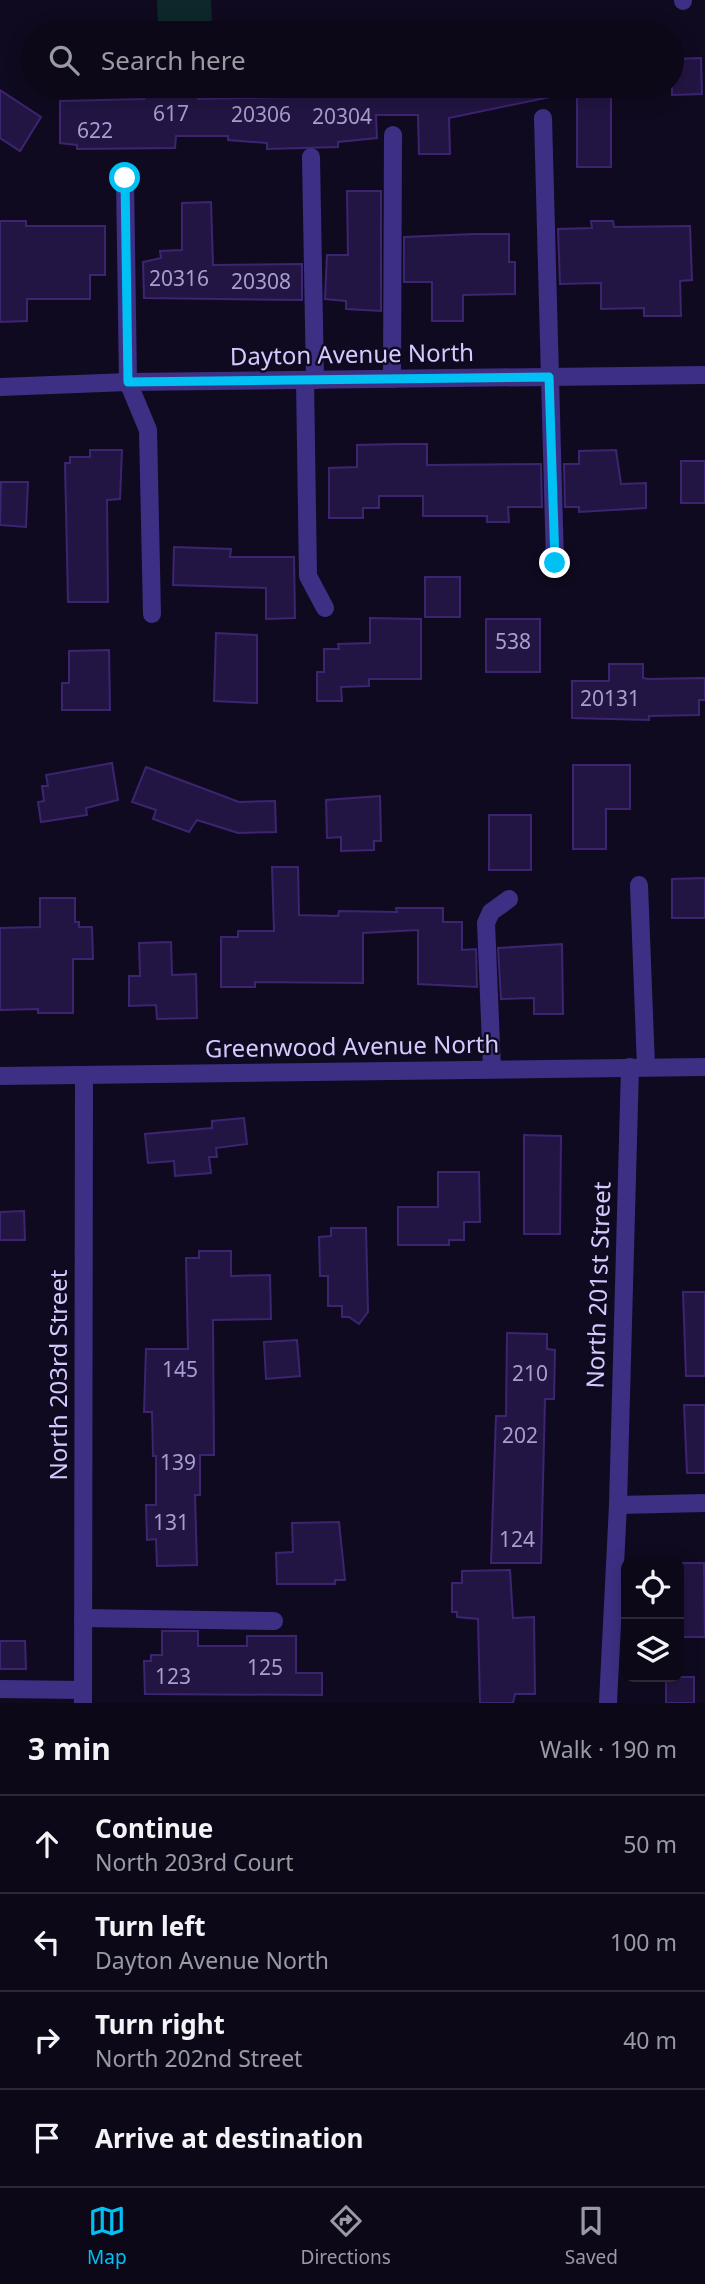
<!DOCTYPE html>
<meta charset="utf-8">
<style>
body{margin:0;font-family:"Noto Sans",sans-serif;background:#151121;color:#f1f3f6}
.controls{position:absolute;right:21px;bottom:21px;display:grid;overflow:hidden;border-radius:14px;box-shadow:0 4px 18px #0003}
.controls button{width:63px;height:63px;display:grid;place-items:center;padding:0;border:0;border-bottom:2px solid #2c2937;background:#0c0818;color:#f1f3f6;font:35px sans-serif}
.stop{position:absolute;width:21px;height:21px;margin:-16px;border:5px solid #00c0f4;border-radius:50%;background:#fff}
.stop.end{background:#00c0f4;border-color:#fff;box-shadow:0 2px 7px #0008}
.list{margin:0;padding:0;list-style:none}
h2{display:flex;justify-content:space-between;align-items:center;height:91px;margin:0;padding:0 28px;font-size:30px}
h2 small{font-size:23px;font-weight:400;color:#9a9aa2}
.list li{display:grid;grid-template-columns:46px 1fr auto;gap:21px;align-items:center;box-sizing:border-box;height:98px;padding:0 28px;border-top:2px solid #2c2937}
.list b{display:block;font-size:26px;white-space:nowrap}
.list p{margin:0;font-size:23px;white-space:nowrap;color:#9a9aa2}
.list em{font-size:23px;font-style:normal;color:#9a9aa2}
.icon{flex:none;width:38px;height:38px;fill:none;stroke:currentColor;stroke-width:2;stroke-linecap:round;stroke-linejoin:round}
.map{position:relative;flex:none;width:705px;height:1703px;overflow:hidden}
.search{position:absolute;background:#0c0818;box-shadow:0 4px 18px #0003;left:21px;right:21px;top:21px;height:77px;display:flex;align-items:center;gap:18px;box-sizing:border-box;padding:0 24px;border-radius:38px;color:#9a9aa2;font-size:26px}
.sheet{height:483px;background:#0c0818}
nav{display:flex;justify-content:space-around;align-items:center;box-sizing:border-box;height:98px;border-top:2px solid #2c2937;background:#0c0818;font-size:19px;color:#9a9aa2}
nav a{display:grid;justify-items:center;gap:4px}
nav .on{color:#00c0f4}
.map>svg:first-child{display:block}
.green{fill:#0d282a}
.building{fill:#231543;stroke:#3c2471;stroke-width:2}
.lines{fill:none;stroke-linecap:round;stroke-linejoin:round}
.minor{stroke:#3d3084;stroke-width:18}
.route{stroke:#00c0f4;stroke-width:9}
.labels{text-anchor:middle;stroke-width:5;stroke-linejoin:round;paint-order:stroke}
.number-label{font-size:21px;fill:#a89cd0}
.street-label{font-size:24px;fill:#d5c9ff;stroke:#100a20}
</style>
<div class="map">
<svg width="705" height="1703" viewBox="0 0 705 1703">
<rect width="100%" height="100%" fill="#100a20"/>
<polygon class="green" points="157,0 211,0 212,24 158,27"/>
<g class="building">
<polygon points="701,58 702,94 672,95 672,59"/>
<polygon points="144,86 184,86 184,95 198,95 198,99 334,96 342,88 347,96 390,94 390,86 554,86 555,96 449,118 450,154 419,154 418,115 376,115 377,138 338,142 338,147 267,149 267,143 228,140 228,136 176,136 175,148 77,149 77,145 60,143 60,101 144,99"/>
<rect x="577" y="89" width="34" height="78"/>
<polygon points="0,90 41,117 20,151 0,138"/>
<polygon points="347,191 381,191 381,311 346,309 346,301 325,299 327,255 348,255"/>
<polygon points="211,202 213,265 302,264 302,300 144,298 143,262 161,258 160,251 182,250 182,203"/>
<polygon points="0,221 26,221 26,226 105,226 105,275 90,275 90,299 27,299 27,321 0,322"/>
<polygon points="591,221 613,221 614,227 690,226 692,280 680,281 681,316 644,316 644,308 601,309 601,283 560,284 558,229 592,228"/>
<polygon points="474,234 509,234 509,262 515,262 515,294 463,295 463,321 432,321 432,282 404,282 404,237"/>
<polygon points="398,444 427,444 427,465 541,464 542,507 508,507 509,522 487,522 487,516 423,516 423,496 379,496 379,508 363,508 363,518 329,518 329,468 357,467 357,445"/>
<polygon points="90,450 122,450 120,499 107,500 108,602 68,602 65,463 70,463 70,457 90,457"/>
<polygon points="616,450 621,484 646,483 646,508 579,512 579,507 565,507 564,464 579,464 579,451"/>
<rect x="681" y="461" width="24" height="42"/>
<polygon points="1,482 28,482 26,527 0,525"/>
<polygon points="174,547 231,549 230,557 294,557 295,618 266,619 266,588 173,585"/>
<rect x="425" y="577" width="35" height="40"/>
<polygon points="370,618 421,619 421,679 369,679 369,686 341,687 342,701 317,701 317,672 324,672 324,649 339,649 338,644 370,643"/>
<rect x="486" y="619" width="54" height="53"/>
<polygon points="216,633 257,635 257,703 214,701"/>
<polygon points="109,650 110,710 62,710 62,683 69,683 69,651"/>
<polygon points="609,664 643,664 643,678 648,679 705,678 705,700 699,700 699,715 649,716 649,720 572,718 572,681 609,681"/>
<polygon points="112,763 118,800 86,808 87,815 41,822 38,802 44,801 42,786 48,786 46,775"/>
<polygon points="573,765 630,765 630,809 606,809 606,849 573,849"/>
<polygon points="146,767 239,802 275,801 276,832 238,833 197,820 189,832 153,819 156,810 132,802"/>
<polygon points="380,796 381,841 374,841 374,850 341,851 341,837 327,838 326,800"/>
<rect x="489" y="815" width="42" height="55"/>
<polygon points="272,867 298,867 299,915 338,916 339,911 397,912 396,908 443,908 443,922 462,922 462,950 476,949 477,987 418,984 418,930 363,933 363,983 255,982 255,987 221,987 221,937 238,937 238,931 274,931"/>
<polygon points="705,878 705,918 672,918 672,879"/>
<polygon points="40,898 75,898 75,922 79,922 79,927 92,927 93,959 73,959 73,1013 38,1013 38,1009 0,1010 0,928 40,927"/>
<polygon points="171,942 172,975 196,974 197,1018 157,1019 156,1005 129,1006 129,976 140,976 139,943"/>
<polygon points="562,944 563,1014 534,1014 534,998 501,999 498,948"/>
<polygon points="244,1118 247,1144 216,1148 217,1157 209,1157 211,1173 175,1176 174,1161 148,1163 145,1134 212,1128 212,1121"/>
<polygon points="524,1135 561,1136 560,1234 524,1234"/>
<polygon points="438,1172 479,1172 480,1222 464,1222 464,1240 449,1240 449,1245 398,1245 398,1207 438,1207"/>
<polygon points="24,1211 25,1240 0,1240 0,1212"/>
<polygon points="331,1228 366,1228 368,1312 359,1324 349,1317 342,1317 342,1306 328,1306 328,1276 320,1276 319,1237 331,1236"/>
<polygon points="199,1251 231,1251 231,1276 270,1275 271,1319 213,1320 214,1455 200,1455 200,1495 195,1495 197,1565 157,1566 156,1539 147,1540 146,1505 156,1505 156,1456 153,1456 152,1412 144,1412 146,1349 188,1349 186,1258 199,1258"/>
<polygon points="683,1292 705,1292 705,1376 686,1376"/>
<polygon points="507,1333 547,1334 547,1349 555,1350 554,1399 545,1399 541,1563 491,1563 496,1416 506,1416"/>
<polygon points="297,1340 300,1376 266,1379 264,1342"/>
<polygon points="684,1405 705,1405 705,1473 687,1473"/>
<polygon points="339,1522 345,1580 335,1580 335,1584 277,1584 276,1553 293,1552 292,1523"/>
<polygon points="679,1563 704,1563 705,1637 679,1637"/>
<polygon points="510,1570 513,1618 534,1617 535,1694 515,1694 513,1703 480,1703 478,1619 457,1617 457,1612 452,1612 452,1583 462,1583 462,1571"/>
<polygon points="162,1631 198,1631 198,1646 247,1646 247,1636 296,1636 296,1673 322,1673 322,1695 145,1694 144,1661 151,1661 151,1655 162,1655"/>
<polygon points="0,1641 25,1641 26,1669 0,1669"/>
<rect x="666" y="1677" width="28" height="26"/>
</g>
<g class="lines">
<g class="minor">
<polyline points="683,0 683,1"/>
<polyline points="543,118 555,563"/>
<polyline points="311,157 315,380"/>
<polyline points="125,178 128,382 148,430 152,614"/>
<polyline points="392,379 393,135"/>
<polyline points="305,380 308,576 325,608"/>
<polyline points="0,387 128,382 705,375"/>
<polyline points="639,885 646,1067"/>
<polyline points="492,1069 486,923 491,912 509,899"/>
<polyline points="0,1076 705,1067"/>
<polyline points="618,1505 705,1503"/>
<polyline points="83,1618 274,1621"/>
<polyline points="0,1689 83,1690"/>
<polyline points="83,1703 84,1075"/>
<polyline points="608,1703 618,1505 630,1067"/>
</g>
</g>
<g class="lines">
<polyline class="route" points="125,178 128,382 549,377 555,563"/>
</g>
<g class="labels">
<g class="number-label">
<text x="171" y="121">617</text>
<text x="261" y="122">20306</text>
<text x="342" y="124">20304</text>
<text x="95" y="138">622</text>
<text x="179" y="286">20316</text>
<text x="261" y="289">20308</text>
<text x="513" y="649">538</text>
<text x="610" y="706">20131</text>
<text x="180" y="1377">145</text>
<text x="530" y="1381">210</text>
<text x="520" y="1443">202</text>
<text x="178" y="1470">139</text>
<text x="171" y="1530">131</text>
<text x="517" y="1547">124</text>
<text x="265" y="1675">125</text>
<text x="173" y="1684">123</text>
</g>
<g class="street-label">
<text transform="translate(352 355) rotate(-1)" y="8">Dayton Avenue North</text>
<text transform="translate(352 1047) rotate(-1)" y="8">Greenwood Avenue North</text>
<text transform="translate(599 1285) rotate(-88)" y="8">North 201st Street</text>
<text transform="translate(59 1375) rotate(-90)" y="8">North 203rd Street</text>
</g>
</g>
</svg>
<div class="controls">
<button><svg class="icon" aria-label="locate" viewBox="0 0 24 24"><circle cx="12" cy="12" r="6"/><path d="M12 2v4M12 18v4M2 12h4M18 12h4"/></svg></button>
<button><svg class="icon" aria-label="layers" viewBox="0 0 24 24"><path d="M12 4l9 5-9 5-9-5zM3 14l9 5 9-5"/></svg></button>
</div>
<div class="stop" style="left:125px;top:178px"></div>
<div class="stop end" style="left:555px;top:563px"></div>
<div class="search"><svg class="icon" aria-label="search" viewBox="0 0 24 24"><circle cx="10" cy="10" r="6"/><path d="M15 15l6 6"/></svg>Search here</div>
</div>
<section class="sheet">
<h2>3 min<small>Walk · 190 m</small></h2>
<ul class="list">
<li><svg class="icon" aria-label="ahead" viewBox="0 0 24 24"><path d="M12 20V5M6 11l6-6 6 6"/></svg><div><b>Continue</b><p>North 203rd Court</p></div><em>50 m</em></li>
<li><svg class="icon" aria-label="left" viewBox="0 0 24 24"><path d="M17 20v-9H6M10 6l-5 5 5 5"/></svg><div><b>Turn left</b><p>Dayton Avenue North</p></div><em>100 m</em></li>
<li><svg class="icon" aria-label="right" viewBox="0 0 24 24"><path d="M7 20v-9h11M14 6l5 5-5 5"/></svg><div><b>Turn right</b><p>North 202nd Street</p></div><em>40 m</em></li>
<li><svg class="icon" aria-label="arrive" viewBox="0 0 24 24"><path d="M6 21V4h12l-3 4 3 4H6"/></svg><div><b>Arrive at destination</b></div></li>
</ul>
</section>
<nav>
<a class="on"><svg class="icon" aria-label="map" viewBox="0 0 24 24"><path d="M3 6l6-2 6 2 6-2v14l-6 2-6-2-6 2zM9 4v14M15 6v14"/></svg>Map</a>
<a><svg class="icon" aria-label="directions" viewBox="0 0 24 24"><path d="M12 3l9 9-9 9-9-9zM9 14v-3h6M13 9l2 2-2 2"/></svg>Directions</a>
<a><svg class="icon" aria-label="saved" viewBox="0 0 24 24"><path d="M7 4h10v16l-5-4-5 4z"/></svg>Saved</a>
</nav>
